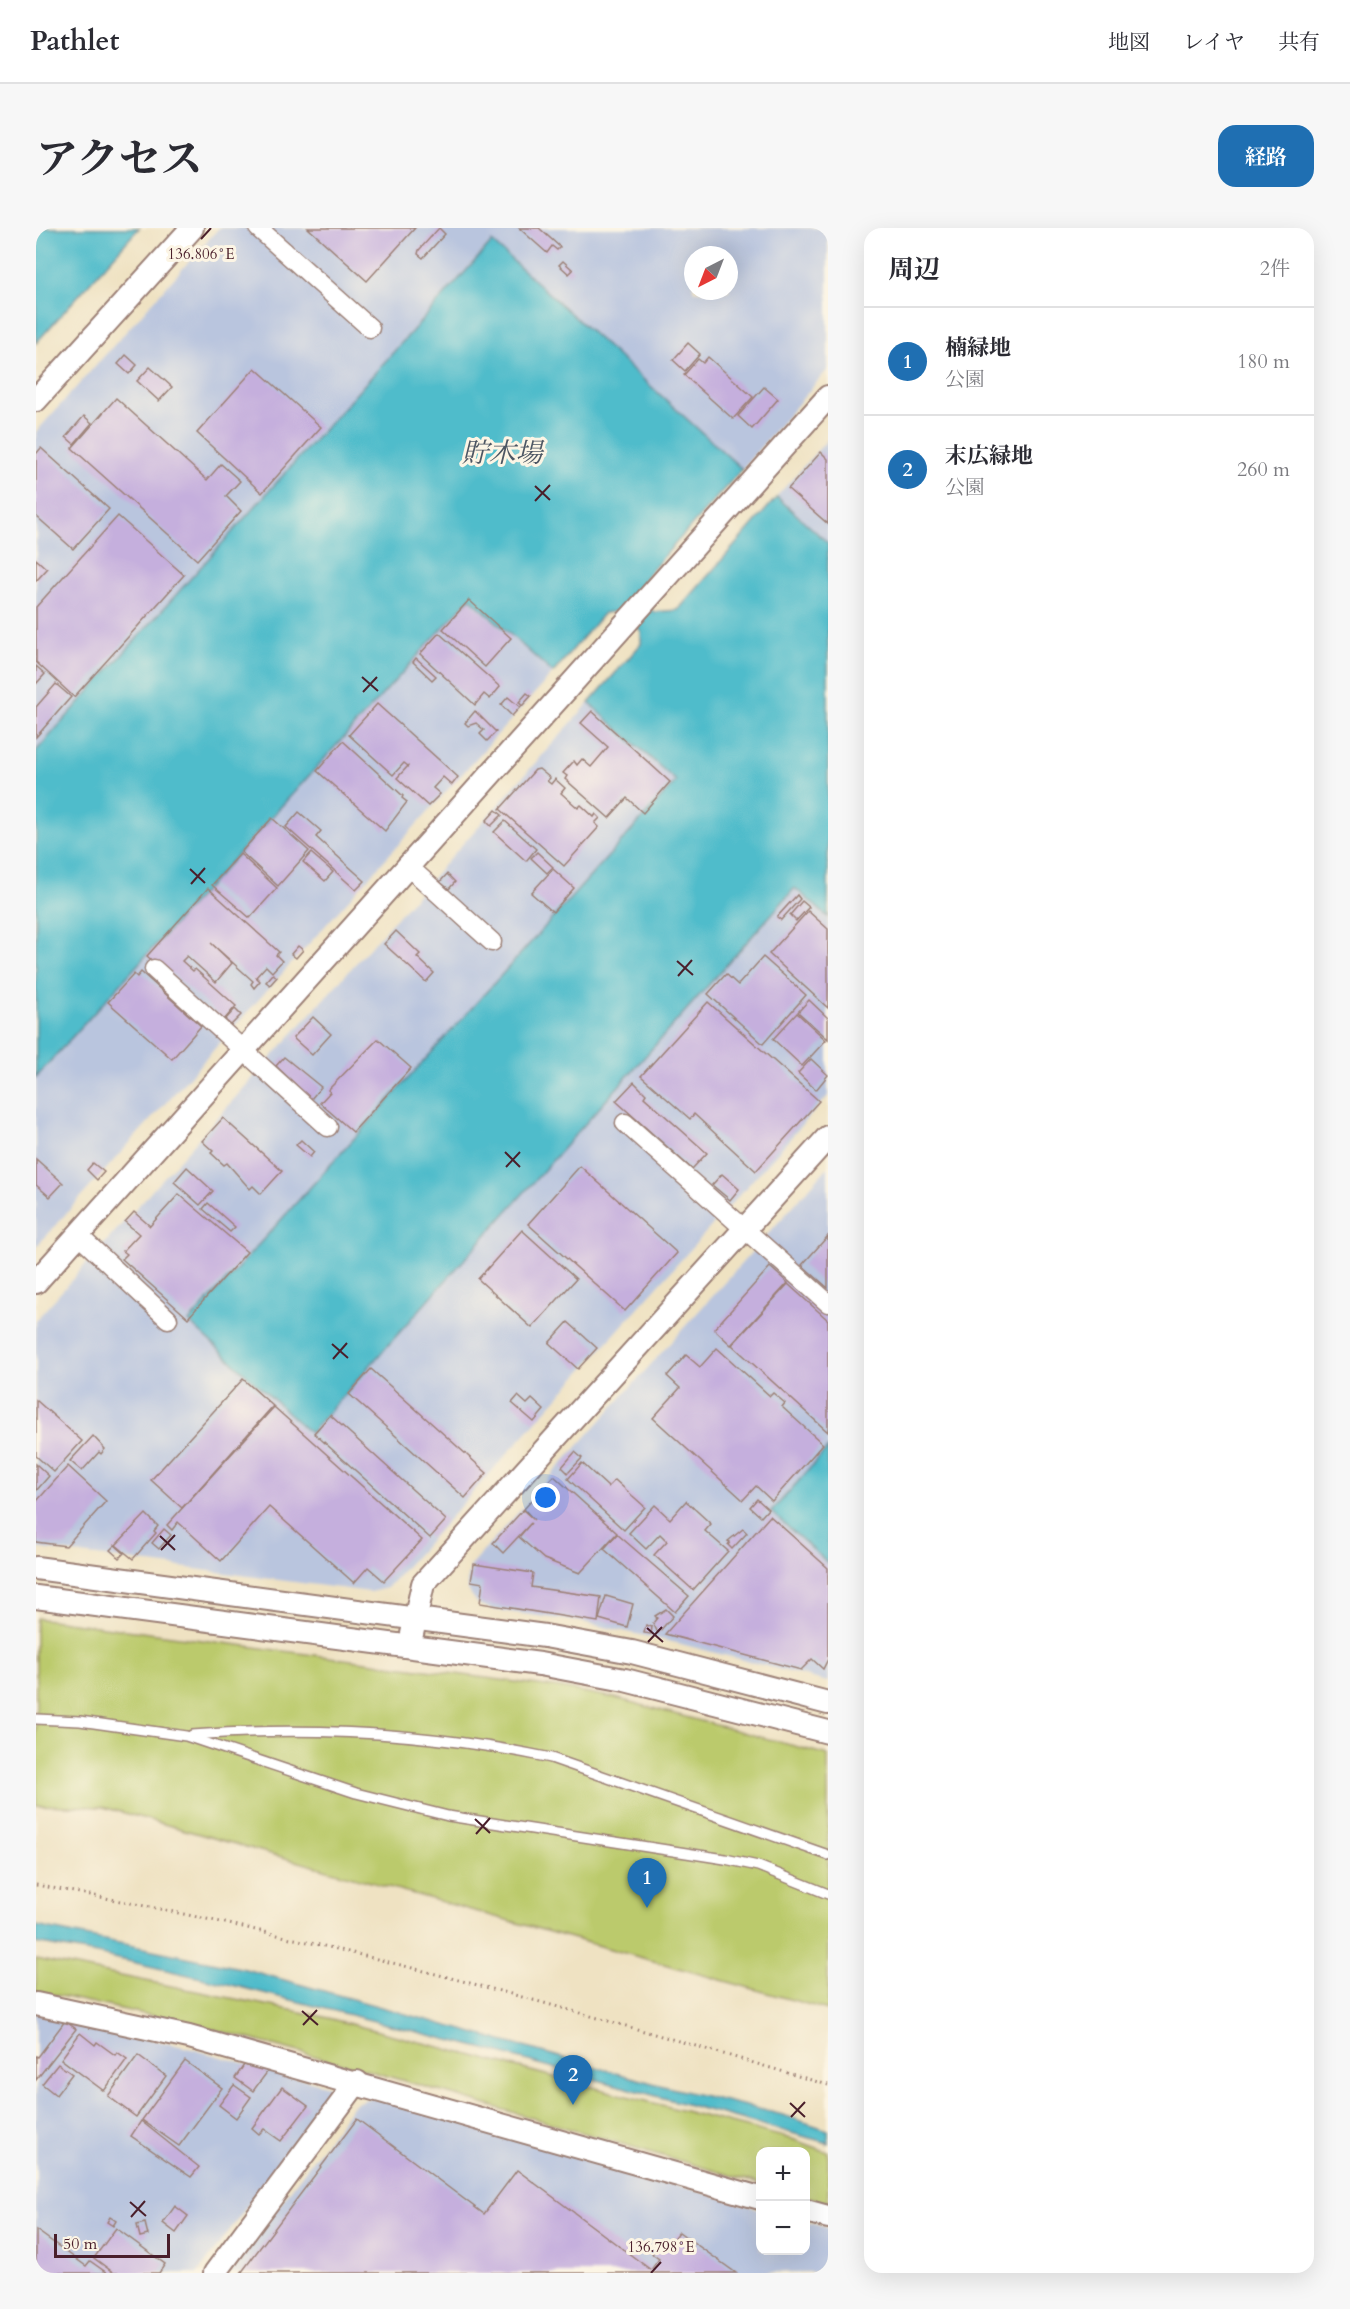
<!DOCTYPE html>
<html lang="ja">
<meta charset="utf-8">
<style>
body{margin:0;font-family:Cardo,"Noto Serif JP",serif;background:#f7f7f7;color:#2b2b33}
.controls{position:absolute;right:18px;bottom:18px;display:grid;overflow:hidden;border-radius:12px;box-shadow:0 6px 24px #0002}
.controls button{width:54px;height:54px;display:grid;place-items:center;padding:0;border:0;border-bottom:2px solid #e1e1e2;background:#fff;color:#2b2b33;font:30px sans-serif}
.compass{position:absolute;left:648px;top:18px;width:54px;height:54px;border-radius:50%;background:#fff;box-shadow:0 6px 24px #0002;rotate:222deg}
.scale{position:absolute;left:18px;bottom:15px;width:116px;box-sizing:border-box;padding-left:6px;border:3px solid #4a1f2b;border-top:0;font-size:16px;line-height:21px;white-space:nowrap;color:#4a1f2b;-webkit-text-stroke:4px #fcf5e5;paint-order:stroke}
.you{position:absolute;left:510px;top:1270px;width:21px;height:21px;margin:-15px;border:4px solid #fff;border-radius:50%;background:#1a73e8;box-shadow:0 0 0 9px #1a73e833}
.badge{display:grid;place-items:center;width:39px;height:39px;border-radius:50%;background:#1f6fb2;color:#fff;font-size:20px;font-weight:700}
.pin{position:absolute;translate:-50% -50px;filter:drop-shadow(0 2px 3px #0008)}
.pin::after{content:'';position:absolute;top:32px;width:21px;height:18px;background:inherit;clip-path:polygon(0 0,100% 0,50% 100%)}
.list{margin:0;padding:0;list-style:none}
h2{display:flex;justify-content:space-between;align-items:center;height:78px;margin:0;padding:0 24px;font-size:26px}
h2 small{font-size:20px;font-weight:400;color:#7c7c81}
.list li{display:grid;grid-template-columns:39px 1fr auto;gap:18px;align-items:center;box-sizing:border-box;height:108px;padding:0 24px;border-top:2px solid #e1e1e2}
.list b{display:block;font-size:22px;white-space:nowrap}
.list p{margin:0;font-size:20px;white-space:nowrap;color:#7c7c81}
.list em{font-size:20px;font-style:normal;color:#7c7c81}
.map{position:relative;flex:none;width:792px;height:2045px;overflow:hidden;border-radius:18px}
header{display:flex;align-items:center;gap:36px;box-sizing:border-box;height:84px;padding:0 30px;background:#fff;border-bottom:2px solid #e1e1e2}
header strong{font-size:28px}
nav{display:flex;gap:33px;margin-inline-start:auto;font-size:21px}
.intro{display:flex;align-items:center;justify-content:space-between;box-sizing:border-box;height:144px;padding:0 36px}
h1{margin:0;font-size:42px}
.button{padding:15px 27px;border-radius:18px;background:#1f6fb2;color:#fff;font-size:21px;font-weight:700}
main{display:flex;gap:36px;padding:0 36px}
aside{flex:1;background:#fff;border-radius:18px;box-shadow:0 6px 24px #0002}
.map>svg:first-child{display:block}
.industrial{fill:#b9c5de;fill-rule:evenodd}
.green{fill:#bbca6c;stroke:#82744c;stroke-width:1.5}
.water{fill:#50bccb;stroke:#4d6e7b;stroke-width:1.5}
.building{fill:#c5afdd}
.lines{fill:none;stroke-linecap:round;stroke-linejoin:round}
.service-casing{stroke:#9c8076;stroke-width:12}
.minor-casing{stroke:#9c8076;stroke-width:21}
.tertiary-casing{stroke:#9c8076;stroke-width:26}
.path{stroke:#9c8076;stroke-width:3;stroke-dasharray:1.5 4.5;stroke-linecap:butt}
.service{stroke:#fff;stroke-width:9}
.minor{stroke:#fff;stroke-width:18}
.tertiary{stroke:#fff;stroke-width:22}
.ticks{fill:none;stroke:#4a1f2b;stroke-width:2}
.labels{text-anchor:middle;stroke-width:6;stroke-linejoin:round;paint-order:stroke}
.water-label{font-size:27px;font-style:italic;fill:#4c5663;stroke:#fcf5e5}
.ticks-label{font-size:15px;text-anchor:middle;fill:#4a1f2b;stroke:#fcf5e5;stroke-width:6;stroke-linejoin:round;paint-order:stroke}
</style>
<header>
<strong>Pathlet</strong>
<nav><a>地図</a><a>レイヤ</a><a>共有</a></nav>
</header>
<div class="intro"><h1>アクセス</h1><a class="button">経路</a></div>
<main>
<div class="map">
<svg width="792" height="2045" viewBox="0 0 792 2045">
<rect width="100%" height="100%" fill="#fcf5e5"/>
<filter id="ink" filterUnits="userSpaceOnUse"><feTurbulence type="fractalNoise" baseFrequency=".0167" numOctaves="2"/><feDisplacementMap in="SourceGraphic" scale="12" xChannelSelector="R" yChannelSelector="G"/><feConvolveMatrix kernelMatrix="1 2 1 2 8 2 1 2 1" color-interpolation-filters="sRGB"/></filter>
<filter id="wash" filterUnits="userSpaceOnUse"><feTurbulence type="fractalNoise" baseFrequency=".008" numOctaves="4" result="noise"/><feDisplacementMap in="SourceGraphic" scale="24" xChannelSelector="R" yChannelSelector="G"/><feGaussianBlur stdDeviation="1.35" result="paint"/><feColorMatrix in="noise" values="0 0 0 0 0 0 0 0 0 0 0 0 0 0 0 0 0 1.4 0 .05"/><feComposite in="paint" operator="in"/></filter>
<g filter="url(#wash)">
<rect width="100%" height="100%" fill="#efe2c2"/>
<g class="industrial">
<path d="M183,0H792V141L706,241L455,14L0,523V204ZM657,27H693V63H657Z"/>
<polygon points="792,211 792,315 741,268"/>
<polygon points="434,370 517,445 0,1019 0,849"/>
<polygon points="553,475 640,553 153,1094 274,1204 760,660 792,689 792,868 351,1360 334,1364 0,1320 0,1092"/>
<polygon points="792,939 792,1220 736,1284 792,1335 792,1454 641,1415 546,1394 458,1382 442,1376 432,1362 431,1354 435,1337"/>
<polygon points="0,1785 148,1819 293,1858 296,1864 162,2045 0,2045"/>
<polygon points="335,1869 724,1981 724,2022 770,2022 770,1994 792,2000 792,2044 193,2045 318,1876"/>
</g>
<g class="green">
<polygon points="0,1390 525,1460 579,1470 792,1527 792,1782 67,1579 0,1577"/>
<polygon points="0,1731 284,1788 759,1912 792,1924 792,1975 770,1969 770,1924 724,1924 724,1956 327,1841 165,1798 0,1763"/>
</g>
<g class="water">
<polygon points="0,0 103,0 0,115"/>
<polygon points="456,14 706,241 608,351 605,372 618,384 642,382 741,269 792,315 792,689 759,660 274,1205 153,1094 640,553 553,475 605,416 605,403 585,383 568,385 517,445 434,370 0,849 0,523"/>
<polygon points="792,1220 792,1335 735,1284"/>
<polygon points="0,1698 209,1741 627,1858 747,1887 792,1902 792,1915 445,1820 196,1757 61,1726 0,1715"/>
</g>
<g id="blocks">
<g class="building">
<polygon points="272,0 379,0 331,53"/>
<polygon points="403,0 409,6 387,30 382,26 383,22"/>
<polygon points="483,0 503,0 524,19 521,22 516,18 511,25"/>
<polygon points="527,33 537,42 533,46 523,37"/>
<polygon points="652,115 664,126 649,143 637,132"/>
<polygon points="90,127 101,137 93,146 82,136"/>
<polygon points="672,129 717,169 697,191 648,147 662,131 667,135"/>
<polygon points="114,139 136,159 123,173 101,153"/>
<polygon points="219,140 285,199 226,265 161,205"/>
<polygon points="728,159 742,171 716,201 702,188"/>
<polygon points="80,170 171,252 185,236 204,253 190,268 205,283 161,332 36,220"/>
<polygon points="48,188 56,195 38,216 30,209"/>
<polygon points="5,220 73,281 37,321 0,288 0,226"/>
<polygon points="785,224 792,231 792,296 752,261"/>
<polygon points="82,288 148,347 38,469 0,434 0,379"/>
<polygon points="0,331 11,341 0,353"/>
<polygon points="433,372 475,410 449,439 407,401"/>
<polygon points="403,405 464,459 454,471 448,466 439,477 384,426"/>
<polygon points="380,430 400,448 396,452 377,434"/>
<polygon points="0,438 9,446 0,456"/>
<polygon points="20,456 35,469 0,509 0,479"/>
<polygon points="491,465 495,468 486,478 483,474"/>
<polygon points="472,469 484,479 476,488 465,477"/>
<polygon points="341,476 422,549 416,557 407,549 397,560 404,566 392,578 361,550 372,538 368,535 357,547 313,507"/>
<polygon points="439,483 460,504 451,513 444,506 448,502 440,495 432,498 429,495"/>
<polygon points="556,483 634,554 607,585 591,570 573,590 529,551 531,548 527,545 538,533 541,537 546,531 555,539 572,519 545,495"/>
<polygon points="307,513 367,568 366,570 371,574 349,603 281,543"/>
<polygon points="503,541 514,550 511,553 515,556 519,551 529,560 525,565 542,580 545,577 558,589 560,586 564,590 559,595 563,599 528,638 464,581 499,542"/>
<polygon points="460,582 466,587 455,598 450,593"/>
<polygon points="263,584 285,603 280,609 329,653 320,662 250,599"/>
<polygon points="236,590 273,623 242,658 205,624"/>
<polygon points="469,593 500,621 490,633 458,604"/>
<polygon points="501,624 517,639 511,645 495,630"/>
<polygon points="275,625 297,644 289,653 267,634"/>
<polygon points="204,626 241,660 214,690 176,657"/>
<polygon points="517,641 538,660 517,684 495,665"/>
<polygon points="411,646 419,654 413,661 404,654"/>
<polygon points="172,660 243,724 240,727 246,733 236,744 230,738 220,749 224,753 218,760 215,756 217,753 175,715 196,735 180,754 151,728 146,733 157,743 159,741 200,778 188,792 136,745 133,748 111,728"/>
<polygon points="761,667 764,671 745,692 741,689"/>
<polygon points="766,673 773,679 760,693 754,687"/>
<polygon points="772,683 792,701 792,780 733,726"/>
<polygon points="360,703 384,726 381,729 398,745 390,754 348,716"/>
<polygon points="262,718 267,722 260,730 255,726"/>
<polygon points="727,729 770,767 727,816 672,766 690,746 702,757"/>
<polygon points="105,744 165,798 136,831 72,774 98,746 101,749"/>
<polygon points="237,746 241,749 234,757 230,754"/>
<polygon points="773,772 792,790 792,811 762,784"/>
<polygon points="672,774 783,873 720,943 658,886 654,891 605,848"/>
<polygon points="199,781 205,787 195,797 189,792"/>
<polygon points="761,785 790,812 766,838 737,811"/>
<polygon points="277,789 295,806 276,827 257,810"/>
<polygon points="342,811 375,840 317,904 284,875 294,864 292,862"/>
<polygon points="248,829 285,859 275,871 240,838"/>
<polygon points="775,831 792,847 780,862 762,845"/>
<polygon points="598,854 610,866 608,869 671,925 656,941 580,873"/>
<polygon points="187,890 246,943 225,966 217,958 214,961 191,935 188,937 175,925 177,923 166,913"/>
<polygon points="265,912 278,924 274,929 260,917"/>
<polygon points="0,931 27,955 14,969 0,957"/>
<polygon points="57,935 68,944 61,952 51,942"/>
<polygon points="544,938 641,1025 589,1083 492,996"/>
<polygon points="151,939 177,963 164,977 138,954"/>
<polygon points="686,946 703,961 694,972 676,957"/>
<polygon points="143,966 211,1024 152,1090 86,1031 91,1026 87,1023 103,1006 89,994 98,984 114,998"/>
<polygon points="172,975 199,999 194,1004 167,981"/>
<polygon points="486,1002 540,1051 496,1100 442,1051"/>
<polygon points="792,1008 792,1060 766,1037"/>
<polygon points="734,1039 752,1055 695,1117 678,1101"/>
<polygon points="752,1056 792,1092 792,1204 696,1117"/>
<polygon points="532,1094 561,1120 542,1141 513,1115"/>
<polygon points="681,1120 734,1168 737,1165 749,1175 746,1179 787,1216 736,1273 720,1258 707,1272 617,1190 644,1160 631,1148 650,1127 664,1139"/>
<polygon points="335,1141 451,1245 429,1270 313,1166"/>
<polygon points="207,1151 237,1178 146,1280 115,1252"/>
<polygon points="482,1168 491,1176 496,1171 508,1182 498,1194 476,1175"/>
<polygon points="0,1172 46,1213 18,1244 0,1228"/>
<polygon points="238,1179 386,1312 348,1353 332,1339 318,1355 233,1279 185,1333 142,1294 136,1302 131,1297"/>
<polygon points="294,1187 410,1292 394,1310 278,1205"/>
<polygon points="57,1208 69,1221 65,1226 63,1224 46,1243 34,1233"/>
<polygon points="539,1224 546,1230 532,1245 526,1239"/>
<polygon points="546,1235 572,1259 579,1252 609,1279 588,1302 532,1251"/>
<polygon points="0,1236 13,1248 0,1263"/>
<polygon points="32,1238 70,1273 30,1318 0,1314 0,1274"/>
<polygon points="518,1248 581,1305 544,1345 508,1331 483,1309 495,1295 467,1325 457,1315 487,1282 498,1292 488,1281"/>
<polygon points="721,1271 732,1281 725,1289 714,1279"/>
<polygon points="650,1273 675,1296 669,1303 692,1323 657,1362 618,1327 631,1313 624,1306 610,1321 593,1305 619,1277 634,1291"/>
<polygon points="110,1286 122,1298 118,1303 120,1305 97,1331 80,1317"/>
<polygon points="734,1288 792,1340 792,1431 787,1441 776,1431 765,1442 629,1406"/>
<polygon points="128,1301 135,1307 123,1321 116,1315"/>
<polygon points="707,1301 711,1305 696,1321 692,1317 694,1314 692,1313"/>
<polygon points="581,1306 653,1368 639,1384 568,1321"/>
<polygon points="79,1317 88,1325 83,1330 74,1322"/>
<polygon points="438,1336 497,1345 495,1359 565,1369 562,1394 444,1375 447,1355 435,1353"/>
<polygon points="570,1368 597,1376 591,1399 563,1391"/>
<polygon points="630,1381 637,1388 622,1405 617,1395 621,1390 619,1388"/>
<polygon points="610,1397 616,1399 615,1406 608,1405"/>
<polygon points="29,1793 40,1801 0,1852 0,1828 2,1829"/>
<polygon points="44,1805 59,1817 61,1814 79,1827 81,1824 91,1831 68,1863 25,1831"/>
<polygon points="102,1827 130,1848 100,1889 72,1868"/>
<polygon points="149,1833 186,1860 143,1918 106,1892"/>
<polygon points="22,1836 36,1846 20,1867 6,1856"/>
<polygon points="208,1837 232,1843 217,1863 199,1850"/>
<polygon points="198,1857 215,1869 200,1890 183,1877"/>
<polygon points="246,1859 272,1878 245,1913 228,1901 223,1906 216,1900"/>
<polygon points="321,1891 448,1986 481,1942 615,2042 623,2031 616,2026 627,2011 634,2016 643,2004 700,2045 205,2045"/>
<polygon points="105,1893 163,1939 155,1949 95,1908"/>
<polygon points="139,1978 152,1988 140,2005 127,1995"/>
<polygon points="74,1989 80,1993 77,1998 71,1994"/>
<polygon points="109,1995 112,2007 104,2009 101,1997"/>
<polygon points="80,2000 129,2036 123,2045 78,2045 58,2030"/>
<polygon points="0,2002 50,2038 54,2033 71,2045 0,2045"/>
</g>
</g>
</g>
<g filter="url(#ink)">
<use href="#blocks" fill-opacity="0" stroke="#9c8076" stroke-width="1.5"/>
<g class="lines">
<defs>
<g id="service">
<polyline points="0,1491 44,1493 150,1508 320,1565 412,1588 689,1631 722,1638 792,1666"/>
<path d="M156,1507C276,1498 397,1505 515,1530L792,1627"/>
</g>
<g id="minor">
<polyline points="222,0 334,100"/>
<polyline points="373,639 456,714"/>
<polyline points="118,741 292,899"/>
<polyline points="589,895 792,1075"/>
<polyline points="42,1007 132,1091"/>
</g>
<g id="tertiary">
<polyline points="0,172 156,0"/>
<polyline points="0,1054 792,169"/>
<polyline points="0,1340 509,1408 596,1424 792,1475"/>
<polyline points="0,1369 504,1436 589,1452 792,1504"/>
<polyline points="376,1406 387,1356 792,909"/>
<polyline points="0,1776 153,1809 724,1970"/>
<polyline points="770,1983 792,1989"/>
<polyline points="179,2045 321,1854"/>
</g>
</defs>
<use href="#service" class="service-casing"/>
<use href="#minor" class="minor-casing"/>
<use href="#tertiary" class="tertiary-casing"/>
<path class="path" d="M0,1657C268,1705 531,1779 792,1857"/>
<use href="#service" class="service"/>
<use href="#minor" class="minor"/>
<use href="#tertiary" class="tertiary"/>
</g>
</g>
<path class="ticks" d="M165,11L175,0M499,258L514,272M499,273L514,257M326,449L342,463M327,464L341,449M154,641L169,655M155,656L169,640M641,733L657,747M642,748L656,732M469,924L484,939M470,939L484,924M296,1116L312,1130M297,1131L311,1115M124,1308L139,1322M125,1322L139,1307M611,1400L627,1414M612,1414L626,1399M439,1591L454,1605M440,1606L454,1590M266,1783L282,1797M267,1797L281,1782M754,1875L769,1889M755,1889L769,1874M94,1974L110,1988M95,1989L109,1973M615,2045L625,2034"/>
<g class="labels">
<g class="water-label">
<text x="466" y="234">貯木場</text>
</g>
</g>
<g class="ticks-label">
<text x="165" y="31">136.806°E</text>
<text x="625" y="2024">136.798°E</text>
</g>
</svg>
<div class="controls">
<button>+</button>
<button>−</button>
</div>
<svg class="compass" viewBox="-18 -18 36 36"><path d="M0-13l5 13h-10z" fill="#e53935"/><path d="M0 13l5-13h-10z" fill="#7c7c81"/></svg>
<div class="scale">50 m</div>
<div class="you"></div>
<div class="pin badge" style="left:611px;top:1680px">1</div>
<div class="pin badge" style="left:537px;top:1877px">2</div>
</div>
<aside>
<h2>周辺<small>2件</small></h2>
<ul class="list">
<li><span class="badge">1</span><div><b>楠緑地</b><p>公園</p></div><em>180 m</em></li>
<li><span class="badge">2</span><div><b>末広緑地</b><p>公園</p></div><em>260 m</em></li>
</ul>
</aside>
</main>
